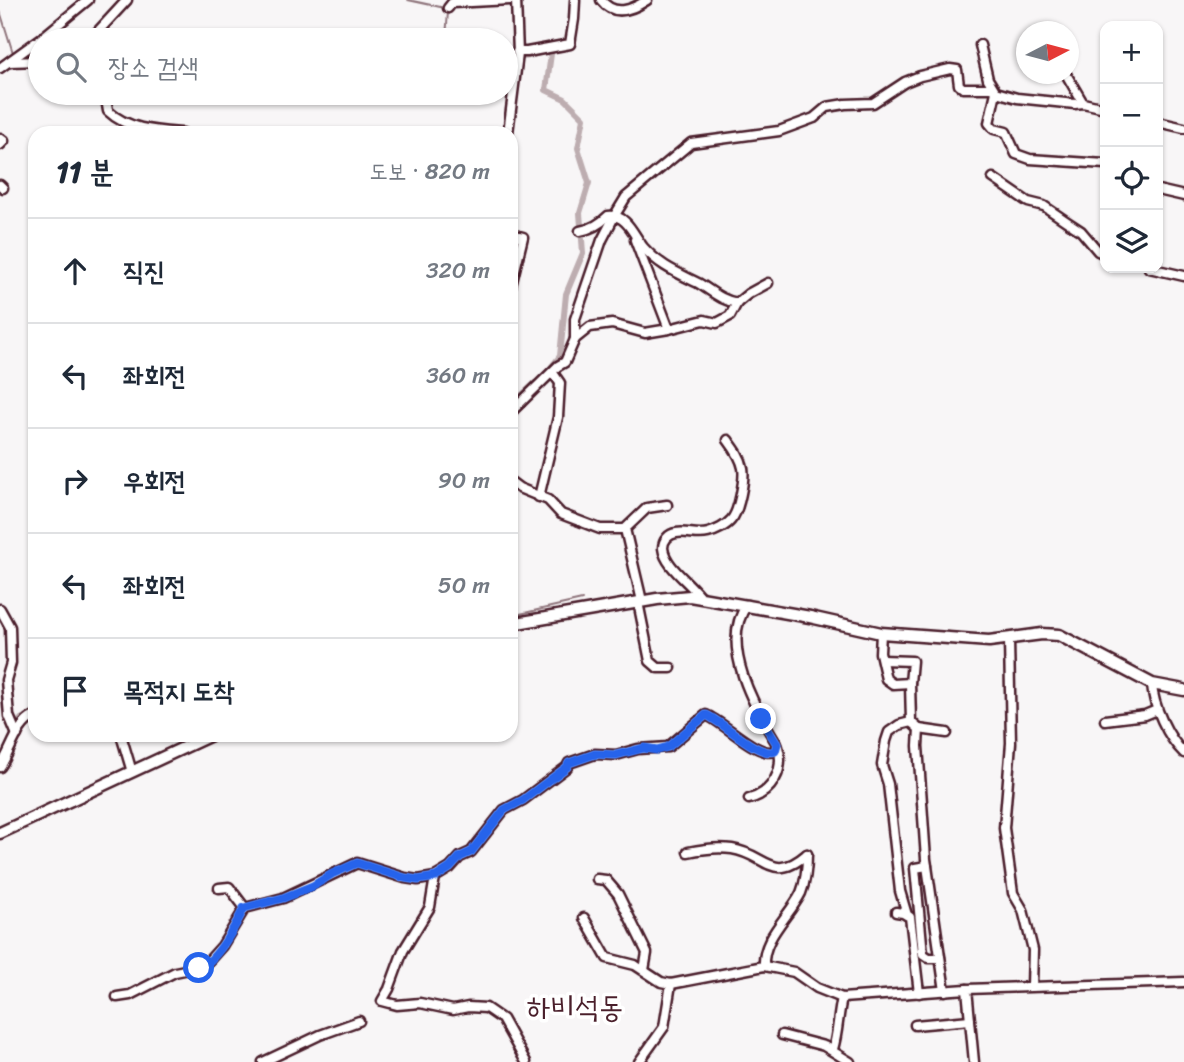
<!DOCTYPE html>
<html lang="ko">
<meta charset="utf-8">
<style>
body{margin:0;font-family:Sriracha,"Poor Story",sans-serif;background:#f2f2f3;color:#1f2937}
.controls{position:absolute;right:21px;top:21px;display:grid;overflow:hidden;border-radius:14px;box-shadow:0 2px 5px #0004}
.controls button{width:63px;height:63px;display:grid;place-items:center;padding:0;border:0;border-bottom:2px solid #e0e1e3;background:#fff;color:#1f2937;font:35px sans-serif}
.compass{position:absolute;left:1016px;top:21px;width:63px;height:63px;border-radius:50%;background:#fff;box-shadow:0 2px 5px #0004;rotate:84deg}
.stop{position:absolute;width:21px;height:21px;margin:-16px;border:5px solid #2563eb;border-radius:50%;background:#fff}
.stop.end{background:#2563eb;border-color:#fff;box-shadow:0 2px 7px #0008}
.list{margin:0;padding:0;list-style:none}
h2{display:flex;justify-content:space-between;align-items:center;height:91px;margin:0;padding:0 28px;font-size:30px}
h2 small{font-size:23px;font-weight:400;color:#747a83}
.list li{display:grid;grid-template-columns:46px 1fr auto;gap:21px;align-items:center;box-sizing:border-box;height:105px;padding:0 28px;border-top:2px solid #e0e1e3}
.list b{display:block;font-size:26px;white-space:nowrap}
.list em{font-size:23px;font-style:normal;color:#747a83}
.icon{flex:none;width:38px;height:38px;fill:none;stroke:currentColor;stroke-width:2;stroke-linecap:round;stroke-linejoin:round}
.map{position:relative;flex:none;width:1184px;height:1062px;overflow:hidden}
.search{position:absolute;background:#fff;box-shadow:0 2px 5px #0004;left:28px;top:28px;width:490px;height:77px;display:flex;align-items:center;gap:18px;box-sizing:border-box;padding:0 24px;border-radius:38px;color:#747a83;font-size:26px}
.panel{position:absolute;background:#fff;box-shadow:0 2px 5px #0004;left:28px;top:126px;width:490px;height:616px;border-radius:21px}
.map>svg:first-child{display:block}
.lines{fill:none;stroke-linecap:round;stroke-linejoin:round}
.stream{stroke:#8f747b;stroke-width:2}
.canal{stroke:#bdadb0;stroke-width:6}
.minor-casing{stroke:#4a1f2b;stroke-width:13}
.major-casing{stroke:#4a1f2b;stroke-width:15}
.minor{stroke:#fff;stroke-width:8}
.major{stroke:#fff;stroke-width:10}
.route{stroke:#2563eb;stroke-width:9}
.labels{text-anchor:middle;stroke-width:7;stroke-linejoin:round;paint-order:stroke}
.quarter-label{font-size:30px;fill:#4a1f2b;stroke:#fff}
</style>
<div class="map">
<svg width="1184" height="1062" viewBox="0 0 1184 1062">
<rect width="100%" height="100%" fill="#f8f6f7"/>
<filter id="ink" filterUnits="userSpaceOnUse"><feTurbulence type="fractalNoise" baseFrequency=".0143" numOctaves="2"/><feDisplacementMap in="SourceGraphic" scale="14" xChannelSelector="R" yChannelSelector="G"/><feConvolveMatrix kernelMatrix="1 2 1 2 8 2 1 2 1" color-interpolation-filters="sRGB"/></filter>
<g filter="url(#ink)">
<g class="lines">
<g class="stream">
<polyline points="408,0 445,8"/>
<polyline points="0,11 13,53"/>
<polyline points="448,12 446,37 454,40"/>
<polyline points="475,40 489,40"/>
<polyline points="506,49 512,51"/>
<polyline points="511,616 582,600"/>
</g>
<g class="canal">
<path d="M512,51C523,63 534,53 547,51L551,54L546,90L565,99L584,118L578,148L589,183L580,213L583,253L566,294L560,356L548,371"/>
<polyline points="511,405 535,383"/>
<polyline points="13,730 21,719 35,712"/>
</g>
<defs>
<g id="minor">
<path d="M601,0C614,17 632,10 647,0"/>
<polyline points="448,8 452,3 510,0"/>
<polyline points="90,40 127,0"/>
<polyline points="980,45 988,79 996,92 1017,98 1075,104 1083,103 1105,108"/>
<polyline points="517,52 527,52 570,44 574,19 575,0"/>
<polyline points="9,62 40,61"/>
<polyline points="0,68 43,37 88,0"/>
<polyline points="1066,74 1083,103"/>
<polyline points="996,92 989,123 994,129 1006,132 1016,154 1030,159 1105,164"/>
<path d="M105,93L108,111C128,130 157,131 183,133"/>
<polyline points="1158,122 1184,128"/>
<polyline points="237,133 238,133"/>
<polyline points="508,133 518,54 516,0"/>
<polyline points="0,138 4,141 0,145"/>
<polyline points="993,178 1028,202 1044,206 1066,221 1081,231 1098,251 1105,254"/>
<polyline points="0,185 3,188"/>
<polyline points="1158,190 1184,196"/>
<path d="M580,231C592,229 600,224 608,216C627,214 633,234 643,247C660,266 676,272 698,283C712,291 720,300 737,303L748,294L768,283"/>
<polyline points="511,234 523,237 511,286"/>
<polyline points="635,240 669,329"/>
<polyline points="1149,268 1184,276"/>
<polyline points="575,339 575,319 602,240 615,215 626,197 691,143 779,131 814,118 827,107 845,104 873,103 905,82 920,76 950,69 957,70 959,85 963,88 992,88"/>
<polyline points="511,412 558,366 565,362 575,339 590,327 612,324 645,333 669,329 704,320 717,323 730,316 737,303"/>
<polyline points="511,482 519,488 548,500 561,514 600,529 625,529 647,508 667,505"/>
<polyline points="539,497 558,417 560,383 553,373"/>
<polyline points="625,529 642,601"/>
<path d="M701,598C691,583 665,567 663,548C663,540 669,534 676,533C687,531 697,536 708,533C716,531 726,526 731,520C739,512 745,478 743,468C741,457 734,448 728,440"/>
<polyline points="638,602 650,661 658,668 671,668"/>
<polyline points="0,609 10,627 11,663 6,680 9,716 17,735"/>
<polyline points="881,633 880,653 886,679 893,684 910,683"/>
<polyline points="1009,640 1011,743 1004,828 1013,893 1023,910 1033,950 1032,986"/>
<polyline points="882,660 912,661 910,683 911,722 919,729 947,733"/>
<path d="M1152,684C1153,706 1168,738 1184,753"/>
<polyline points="1105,720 1145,715 1157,710"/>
<polyline points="919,729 918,746 926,859 945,991"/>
<polyline points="121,735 132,772"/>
<path d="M0,767C12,750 16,724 35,716"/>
<path d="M749,799C772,793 785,770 778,747"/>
<path d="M688,852C702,849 718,847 732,849C766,854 772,884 807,854"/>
<polyline points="927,866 915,868 923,954 929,958 940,958"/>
<polyline points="435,877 430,907 403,951 389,989 382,1001 397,1005 420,1003 453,1010 468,1007 486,1008 502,1019 526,1062"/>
<polyline points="597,879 606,880 618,894 647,953 644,970"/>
<polyline points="219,888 229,887 245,908"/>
<polyline points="896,912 903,913 910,917 919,993"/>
<polyline points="907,915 900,891 888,784 882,765 886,741 889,732 899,725 911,722"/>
<polyline points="584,918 607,958 635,965 661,982 671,984 764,966 794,972 817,988 842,998 967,989"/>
<path d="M764,966C762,938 789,917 801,893C806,881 807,867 807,854"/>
<path d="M117,997L130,995L175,972L204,966L222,946L245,908L283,898L357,863L405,878L418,880L435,877L450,868L460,857L471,852L504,810L523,800L567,767L569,763L595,754L616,755L638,749L668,747L706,715C724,722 758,758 775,751L777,744C756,710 718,644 747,605"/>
<polyline points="915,1025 970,1020"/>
<polyline points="782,1035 824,1046 850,1062"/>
<path d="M833,1049C838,1033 838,1015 842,998"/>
<polyline points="263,1062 320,1035 359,1021"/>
<polyline points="639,1062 664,1027 671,984"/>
<polyline points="974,1062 967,989 1184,982"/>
</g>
<g id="major">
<polyline points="511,624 657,599 690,596 810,617 881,633 989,641 1042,634 1059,635 1152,684 1184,690"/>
<polyline points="0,833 211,735"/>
</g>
</defs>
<use href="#minor" class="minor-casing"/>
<use href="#major" class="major-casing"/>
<use href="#minor" class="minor"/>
<use href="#major" class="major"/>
</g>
</g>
<g class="lines" filter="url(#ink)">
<path class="route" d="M199,968C217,961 236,925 244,908L283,898L313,886L332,874L357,863L405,878L418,880L436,877L450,868L460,857L471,852L504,810L523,800L567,767L569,763L595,754L616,755L644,748L657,750L668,747L706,715C724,722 758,758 775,751L777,744L761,719"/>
</g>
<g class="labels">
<g class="quarter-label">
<text x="575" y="1017">하비석동</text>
</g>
</g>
</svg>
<div class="controls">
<button>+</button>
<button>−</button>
<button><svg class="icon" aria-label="locate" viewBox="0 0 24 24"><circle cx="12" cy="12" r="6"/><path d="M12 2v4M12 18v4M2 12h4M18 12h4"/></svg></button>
<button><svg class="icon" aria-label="layers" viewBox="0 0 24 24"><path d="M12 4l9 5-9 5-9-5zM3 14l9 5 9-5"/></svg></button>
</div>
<svg class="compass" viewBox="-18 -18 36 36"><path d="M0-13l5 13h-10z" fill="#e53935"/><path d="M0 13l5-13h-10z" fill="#747a83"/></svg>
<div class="stop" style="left:199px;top:968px"></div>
<div class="stop end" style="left:761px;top:719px"></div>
<div class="search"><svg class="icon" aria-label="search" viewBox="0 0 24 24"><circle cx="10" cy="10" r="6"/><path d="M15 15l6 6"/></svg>장소 검색</div>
<section class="panel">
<h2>11 분<small>도보 · 820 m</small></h2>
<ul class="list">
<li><svg class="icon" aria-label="ahead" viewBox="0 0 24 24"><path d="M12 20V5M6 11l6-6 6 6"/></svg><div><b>직진</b></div><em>320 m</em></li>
<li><svg class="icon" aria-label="left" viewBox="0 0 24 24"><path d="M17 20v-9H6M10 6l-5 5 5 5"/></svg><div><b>좌회전</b></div><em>360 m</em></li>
<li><svg class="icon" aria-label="right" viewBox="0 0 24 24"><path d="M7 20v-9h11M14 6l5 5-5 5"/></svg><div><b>우회전</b></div><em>90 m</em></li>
<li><svg class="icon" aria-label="left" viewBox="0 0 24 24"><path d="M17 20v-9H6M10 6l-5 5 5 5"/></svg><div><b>좌회전</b></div><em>50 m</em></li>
<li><svg class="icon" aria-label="arrive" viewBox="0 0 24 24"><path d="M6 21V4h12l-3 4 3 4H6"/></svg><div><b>목적지 도착</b></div></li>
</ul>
</section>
</div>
